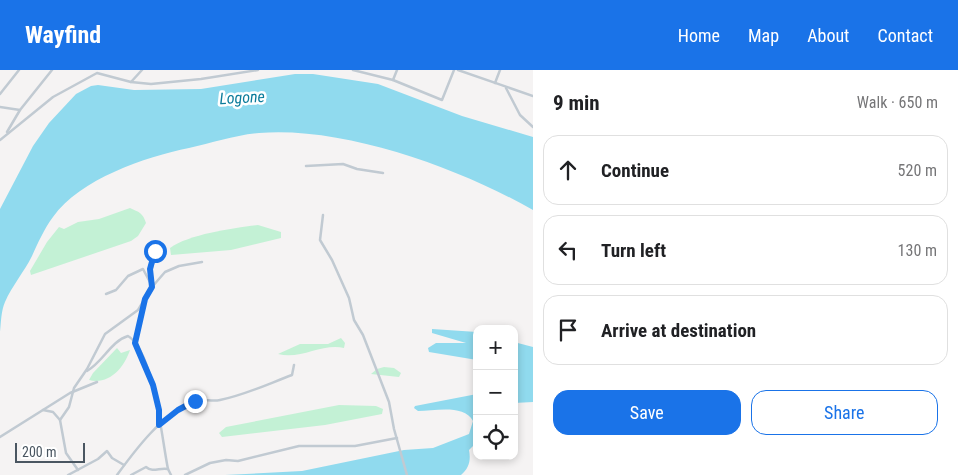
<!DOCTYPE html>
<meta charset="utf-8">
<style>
body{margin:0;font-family:"Roboto Condensed",sans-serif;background:#f2f2f2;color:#202124}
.controls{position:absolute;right:15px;bottom:15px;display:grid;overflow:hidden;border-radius:10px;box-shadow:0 2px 8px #0003}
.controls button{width:45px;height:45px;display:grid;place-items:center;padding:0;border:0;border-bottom:1px solid #e0e0e0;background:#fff;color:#202124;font:25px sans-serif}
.scale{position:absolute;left:15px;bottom:12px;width:70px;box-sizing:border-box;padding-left:5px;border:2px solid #4a5661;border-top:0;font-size:14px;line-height:18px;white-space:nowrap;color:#4a5661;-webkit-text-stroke:4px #fff;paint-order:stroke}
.stop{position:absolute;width:15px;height:15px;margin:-11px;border:4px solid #1a73e8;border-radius:50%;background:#fff}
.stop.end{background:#1a73e8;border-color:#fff;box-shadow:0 1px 5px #0008}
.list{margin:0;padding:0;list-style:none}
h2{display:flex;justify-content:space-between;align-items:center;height:65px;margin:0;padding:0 20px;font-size:21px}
h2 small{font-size:16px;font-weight:400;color:#757577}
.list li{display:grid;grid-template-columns:32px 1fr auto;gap:15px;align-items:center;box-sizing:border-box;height:70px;margin:0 10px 10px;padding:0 10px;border:1px solid #e0e0e0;border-radius:15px}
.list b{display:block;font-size:19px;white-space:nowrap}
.list em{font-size:16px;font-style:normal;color:#757577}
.actions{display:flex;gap:10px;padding:15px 20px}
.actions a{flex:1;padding:11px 0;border:1px solid #1a73e8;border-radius:15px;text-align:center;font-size:18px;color:#1a73e8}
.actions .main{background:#1a73e8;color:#fff}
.icon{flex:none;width:28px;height:28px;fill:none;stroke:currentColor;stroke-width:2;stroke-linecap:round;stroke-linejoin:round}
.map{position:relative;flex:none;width:533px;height:405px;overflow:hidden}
header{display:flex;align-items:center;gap:30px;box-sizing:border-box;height:70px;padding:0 25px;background:#1a73e8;color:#fff}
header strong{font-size:24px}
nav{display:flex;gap:28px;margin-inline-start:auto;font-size:18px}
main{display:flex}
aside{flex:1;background:#fff}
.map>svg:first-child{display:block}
.green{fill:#c3f1d5}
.water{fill:#90daee}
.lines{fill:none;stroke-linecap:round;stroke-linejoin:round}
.minor{stroke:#c1cad2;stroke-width:2.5}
.route{stroke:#1a73e8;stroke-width:6}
.labels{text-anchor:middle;stroke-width:5;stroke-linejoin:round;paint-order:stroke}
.water-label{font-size:16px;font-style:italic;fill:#0c7c9b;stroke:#fff}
</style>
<header>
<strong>Wayfind</strong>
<nav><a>Home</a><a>Map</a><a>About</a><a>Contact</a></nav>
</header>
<main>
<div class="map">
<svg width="533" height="405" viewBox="0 0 533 405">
<rect width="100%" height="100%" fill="#f5f3f3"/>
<g class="green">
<path d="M130,138C139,142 143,143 146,153L138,166L131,171L31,205L30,201L47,172L59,157L64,159L78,152L99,149Z"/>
<path d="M258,155L281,162V168L231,180L171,185L170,178C189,164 234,158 258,155Z"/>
<path d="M341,268L345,273L344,278C322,273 301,290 278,284L300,274H328Z"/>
<path d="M117,278L121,283L130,280C124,298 109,315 89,310L93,303Z"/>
<polygon points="384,297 394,298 401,303 399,307 371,304 377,299"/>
<polygon points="339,335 376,336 383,339 382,344 325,355 222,367 219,363 226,357"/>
</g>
<g class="water">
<path d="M295,4H313L378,14L462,46L533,67V140C459,98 344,56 259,63C235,65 212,73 189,78C145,87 80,109 53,147C44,159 38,173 32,186C24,202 12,216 5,232C1,241 1,253 0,262V139L33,76L49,53L76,24L91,16L98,15L134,20L201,19Z"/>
<polygon points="432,259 477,262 477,290 429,282 428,278 436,273 466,273 432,263"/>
<polygon points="514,272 533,277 533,332 514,333"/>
<path d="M477,324V372L469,380C471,391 469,398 461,405H225L302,401L404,380L433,378L469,364L473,351C464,334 435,341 418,341L414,338L415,336Z"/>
</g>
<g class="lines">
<g class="minor">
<polyline points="353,0 393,10 442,30 454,0"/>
<polyline points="458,0 533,26"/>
<polyline points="393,10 397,0"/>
<polyline points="131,12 142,0"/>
<polyline points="495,13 500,0"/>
<polyline points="506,18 520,45 533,57"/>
<polyline points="0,24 19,0"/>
<polyline points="0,37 20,40"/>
<polyline points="7,62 20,40 52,0"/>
<polyline points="0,70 53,27 97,3 131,12 151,14 201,9 258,0"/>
<polyline points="306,96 343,94 357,99 383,103"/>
<polyline points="323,145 320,170 332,190 349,228 354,250 363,265 389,332 394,359 407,405"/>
<path d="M151,211C149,198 159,184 154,172"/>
<polyline points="106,224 116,220 128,206 143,199 152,216"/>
<polyline points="135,271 144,233"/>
<path d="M87,301C103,292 111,271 128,266C154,281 162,371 168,399"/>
<polyline points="43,340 53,342 60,350"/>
<polyline points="0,367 70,323 97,312"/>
<polyline points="78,400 66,383 60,350 69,337 74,318 87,299 105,264 138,240 152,217 165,202 179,196 202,192"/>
<polyline points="68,405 98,389 107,381 112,388 124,395"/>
<path d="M117,405C136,379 162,344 193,332C202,328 211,332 220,330C245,325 268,314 292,305L294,295"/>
<path d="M131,405L146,397C153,403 160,397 168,399L171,405"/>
<polyline points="185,405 210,393 226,390 238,391 299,376 355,376 397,368"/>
</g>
</g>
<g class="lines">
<polyline class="route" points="155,181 150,199 152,217 145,229 135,273 153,315 159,340 159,355 178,340 195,331"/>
</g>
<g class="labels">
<g class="water-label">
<text transform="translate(242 27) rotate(-3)" y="6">Logone</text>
</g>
</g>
</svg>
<div class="controls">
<button>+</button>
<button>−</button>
<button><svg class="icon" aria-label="locate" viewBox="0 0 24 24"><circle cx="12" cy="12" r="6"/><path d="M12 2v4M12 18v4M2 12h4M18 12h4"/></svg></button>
</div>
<div class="scale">200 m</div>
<div class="stop" style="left:155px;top:181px"></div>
<div class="stop end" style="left:195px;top:331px"></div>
</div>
<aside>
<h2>9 min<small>Walk · 650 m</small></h2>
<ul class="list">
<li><svg class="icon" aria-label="ahead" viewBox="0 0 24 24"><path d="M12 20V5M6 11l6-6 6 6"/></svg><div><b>Continue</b></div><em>520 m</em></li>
<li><svg class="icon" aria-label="left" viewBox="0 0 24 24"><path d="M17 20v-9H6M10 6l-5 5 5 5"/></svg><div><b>Turn left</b></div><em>130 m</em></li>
<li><svg class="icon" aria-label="arrive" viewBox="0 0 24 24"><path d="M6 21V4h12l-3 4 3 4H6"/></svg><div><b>Arrive at destination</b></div></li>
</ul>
<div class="actions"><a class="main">Save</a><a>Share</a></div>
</aside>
</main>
